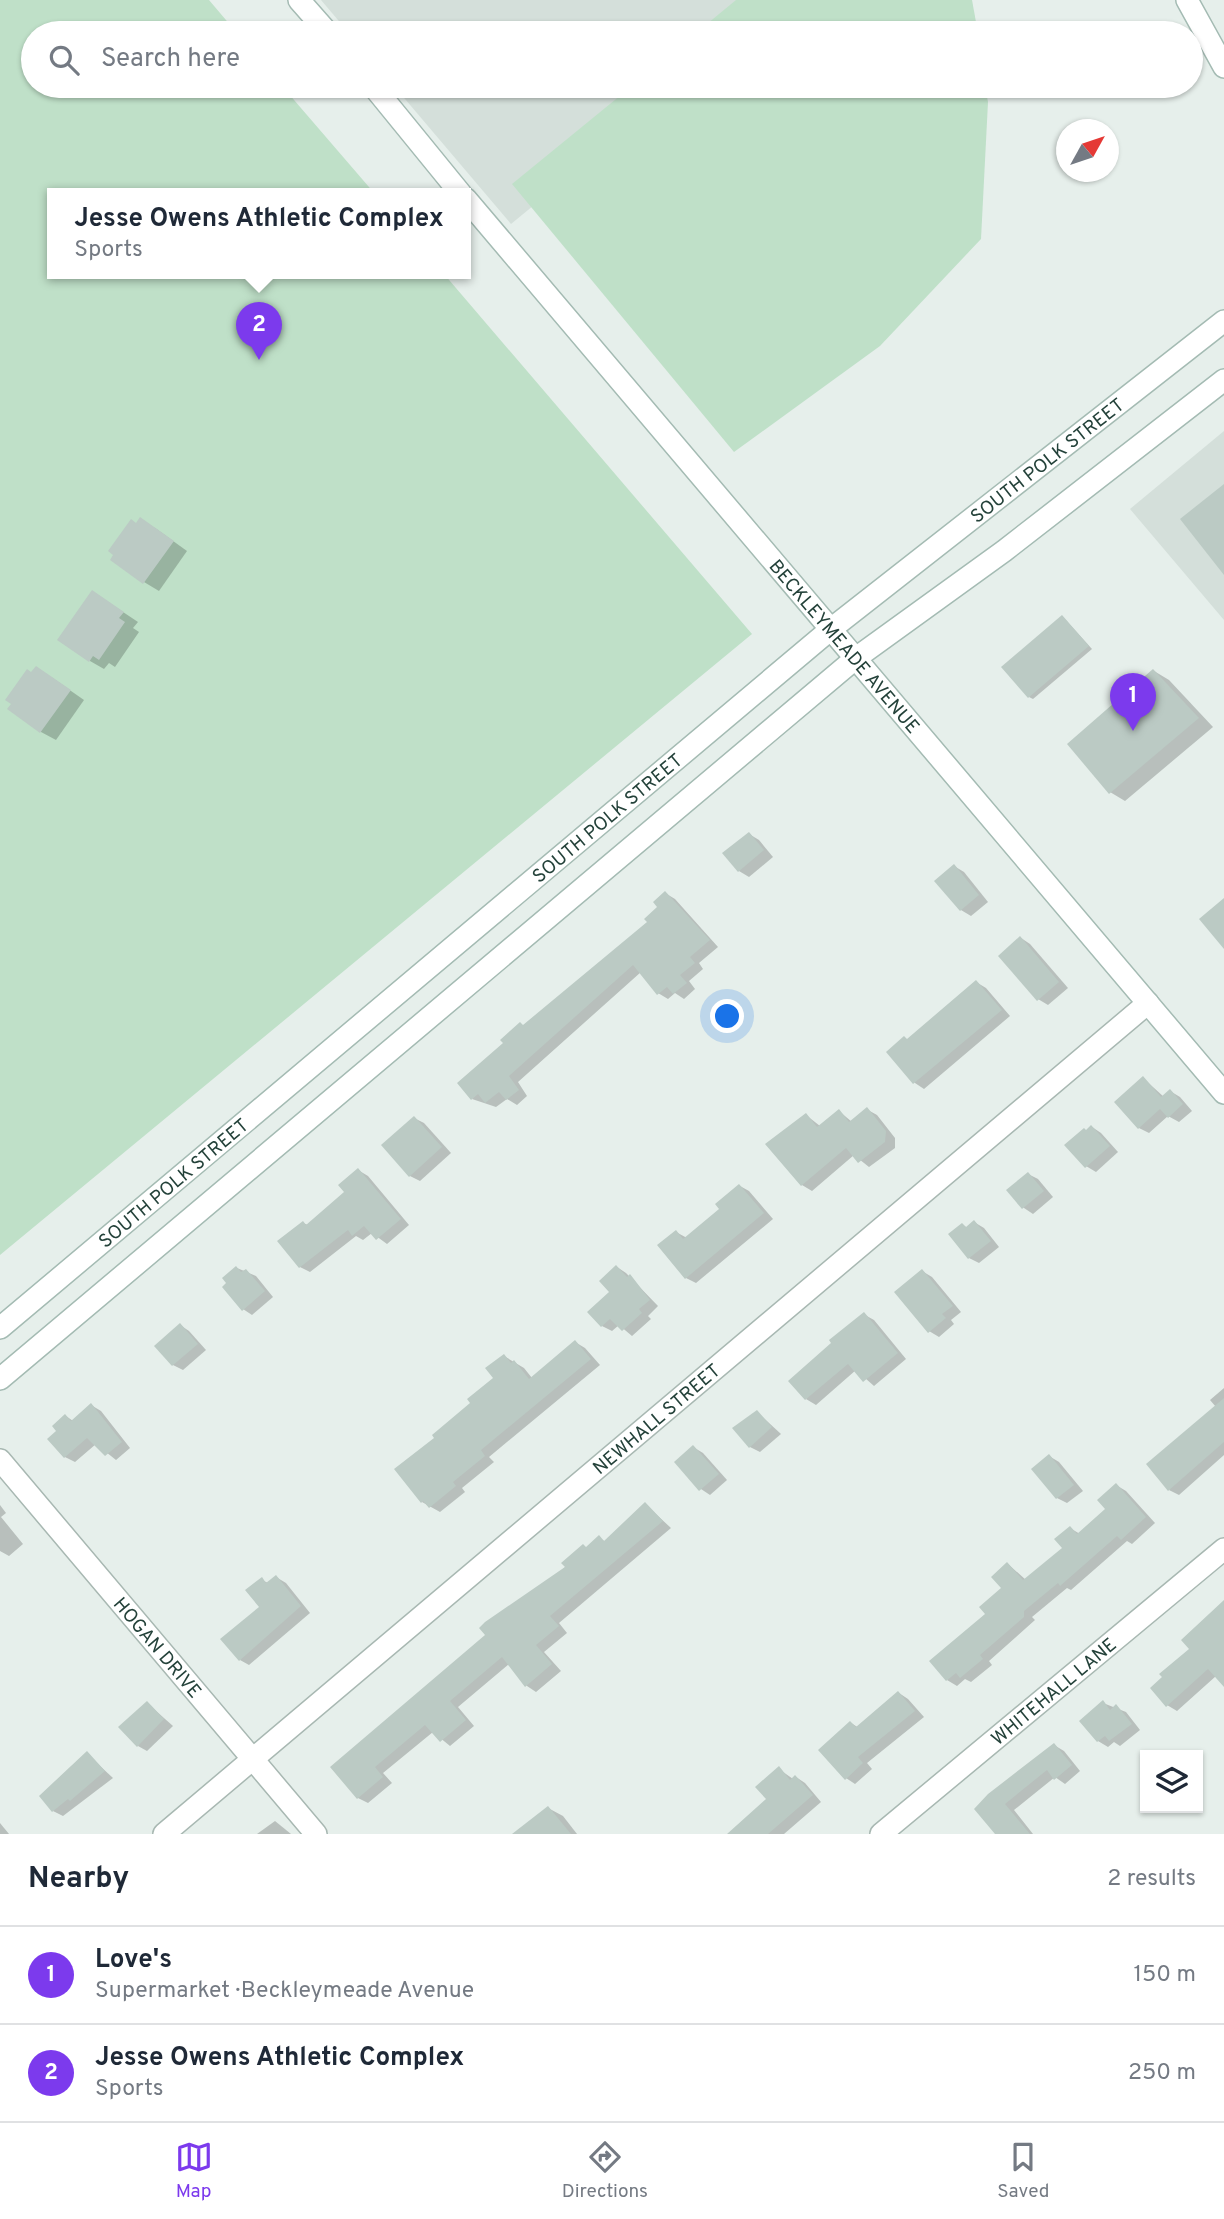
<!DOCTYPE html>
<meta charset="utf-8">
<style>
body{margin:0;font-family:Overpass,sans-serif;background:#f6f6f7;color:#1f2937}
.controls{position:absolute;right:21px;bottom:21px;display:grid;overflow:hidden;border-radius:0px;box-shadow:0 2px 5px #0004}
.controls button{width:63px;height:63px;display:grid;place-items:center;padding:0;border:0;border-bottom:2px solid #e0e1e3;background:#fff;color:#1f2937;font:35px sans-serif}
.compass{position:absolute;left:1056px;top:119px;width:63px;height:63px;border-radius:50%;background:#fff;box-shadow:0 2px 5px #0004;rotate:50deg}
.you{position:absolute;left:728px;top:1017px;width:24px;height:24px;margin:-18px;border:5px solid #fff;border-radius:50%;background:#1a73e8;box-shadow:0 0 0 10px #1a73e833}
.badge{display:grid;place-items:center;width:46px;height:46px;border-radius:50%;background:#7c3aed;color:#fff;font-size:23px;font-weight:700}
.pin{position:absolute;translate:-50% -58px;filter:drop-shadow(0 2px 4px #0008)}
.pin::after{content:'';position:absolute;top:37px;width:24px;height:21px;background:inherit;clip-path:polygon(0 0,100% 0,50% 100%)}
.popup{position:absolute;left:47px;top:188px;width:424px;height:91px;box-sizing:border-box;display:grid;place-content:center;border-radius:0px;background:#fff;filter:drop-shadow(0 2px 5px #0005);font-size:23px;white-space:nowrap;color:#747a83}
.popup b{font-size:26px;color:#1f2937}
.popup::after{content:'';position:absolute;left:50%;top:100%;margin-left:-14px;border:14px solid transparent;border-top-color:#fff}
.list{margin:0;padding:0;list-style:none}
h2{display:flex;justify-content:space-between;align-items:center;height:91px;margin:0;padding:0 28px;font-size:30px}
h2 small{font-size:23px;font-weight:400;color:#747a83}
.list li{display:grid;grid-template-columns:46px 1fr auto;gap:21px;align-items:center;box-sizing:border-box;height:98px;padding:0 28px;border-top:2px solid #e0e1e3}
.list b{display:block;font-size:26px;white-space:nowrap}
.list p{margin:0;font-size:23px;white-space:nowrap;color:#747a83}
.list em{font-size:23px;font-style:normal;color:#747a83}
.icon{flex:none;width:38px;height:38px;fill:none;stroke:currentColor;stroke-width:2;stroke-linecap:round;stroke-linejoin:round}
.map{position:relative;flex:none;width:1224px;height:1834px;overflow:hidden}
.search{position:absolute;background:#fff;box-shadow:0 2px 5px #0004;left:21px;right:21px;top:21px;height:77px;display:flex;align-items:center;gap:18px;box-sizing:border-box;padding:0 24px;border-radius:38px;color:#747a83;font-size:26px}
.sheet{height:287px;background:#fff}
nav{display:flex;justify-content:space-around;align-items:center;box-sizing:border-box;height:98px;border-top:2px solid #e0e1e3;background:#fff;font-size:19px;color:#747a83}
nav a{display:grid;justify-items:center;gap:4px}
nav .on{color:#7c3aed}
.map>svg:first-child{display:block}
.built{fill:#d4dfda}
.green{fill:#bfe0c8}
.shadow{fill:#0003}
.building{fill:#bbcac4}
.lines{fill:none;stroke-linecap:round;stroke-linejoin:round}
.street-casing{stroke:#a8b8b2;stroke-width:24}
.secondary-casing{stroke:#a4bbb3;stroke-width:24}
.street{stroke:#fff;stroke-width:21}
.secondary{stroke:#fff;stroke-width:21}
.labels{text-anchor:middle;stroke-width:5;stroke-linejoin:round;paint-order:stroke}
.street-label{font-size:19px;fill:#24423a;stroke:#f7fbf9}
</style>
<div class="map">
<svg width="1224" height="1834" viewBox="0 0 1224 1834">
<rect width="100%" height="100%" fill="#e6efeb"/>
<g class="built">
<polygon points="321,0 783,0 742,33 349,33"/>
<polygon points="394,86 679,86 511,224"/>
<polygon points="1224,431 1224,620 1130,509"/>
</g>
<g class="green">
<polygon points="0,0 209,0 237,33 33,33 33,86 282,86 375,194 52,194 52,274 444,274 752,634 0,1255"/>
<polygon points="736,0 972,0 978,33 696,33"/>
<polygon points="632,86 985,86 988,102 981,239 880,346 734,452 512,184"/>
</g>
<g class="shadow">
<polygon points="137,524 155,528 187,551 159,591 144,582"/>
<polygon points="93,592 138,622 133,628 139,632 115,667 109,663 104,669 90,661"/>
<polygon points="1063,617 1092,649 1033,699 1029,697"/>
<polygon points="1154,671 1169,680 1213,727 1125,801 1110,792"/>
<polygon points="32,674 51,677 84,700 56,740 41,732"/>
<polygon points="749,834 759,840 773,857 749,877 739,871"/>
<polygon points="954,866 964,872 988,902 971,916 961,910 936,881"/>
<polygon points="665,893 675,899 718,947 699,963 703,969 689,981 695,989 684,999 675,993 668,999 658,993 641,972 518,1082 527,1096 517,1105 507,1099 496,1107 472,1099 524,1026 649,922"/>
<polygon points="1021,938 1030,944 1068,988 1048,1005 1038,999"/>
<polygon points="976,982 986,988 1010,1016 924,1089 915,1083 888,1052 908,1040"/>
<polygon points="1143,1078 1164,1097 1170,1091 1180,1097 1192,1111 1179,1122 1168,1116 1149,1133 1139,1128"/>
<polygon points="868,1110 877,1115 895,1138 895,1148 869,1167 854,1155 812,1191 802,1185 806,1115 820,1126 839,1111 852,1122"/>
<polygon points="414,1118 424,1123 451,1153 420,1181 410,1176"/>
<polygon points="1092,1127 1101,1133 1118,1152 1096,1172 1086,1166 1087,1132"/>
<polygon points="358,1170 368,1176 409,1225 387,1244 372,1233 363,1240 356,1236 310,1272 300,1267 303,1223 308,1225 346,1192"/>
<polygon points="1028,1174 1038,1179 1053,1197 1033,1214 1024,1208 1009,1190"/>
<polygon points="740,1186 749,1191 773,1219 696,1283 686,1278 676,1232 687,1238 722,1209"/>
<polygon points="974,1222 984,1228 999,1247 979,1263 969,1258 962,1225 968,1228"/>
<polygon points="617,1267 626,1273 658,1306 648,1316 651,1319 632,1336 619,1325 612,1331 602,1326"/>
<polygon points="237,1268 256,1276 273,1297 252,1315 243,1309"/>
<polygon points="922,1271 932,1277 961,1312 951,1320 954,1324 939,1337 929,1331"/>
<polygon points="865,1315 874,1320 906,1359 874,1386 856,1370 816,1405 806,1399"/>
<polygon points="180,1325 189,1331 206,1350 183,1370 173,1365 157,1346"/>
<polygon points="575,1342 585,1348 600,1365 489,1457 494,1462 462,1488 465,1492 440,1512 422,1502 436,1438 496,1378 504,1356 524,1368 532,1378"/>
<polygon points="1224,1388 1224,1455 1179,1495 1169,1490 1216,1407 1210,1400"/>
<polygon points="91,1405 101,1411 130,1448 116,1460 96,1444 75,1462 65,1457 58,1432 66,1416 73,1421"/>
<polygon points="757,1412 781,1434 760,1452 750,1447 734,1428"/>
<polygon points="693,1447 703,1453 727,1480 710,1495 701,1489"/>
<polygon points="1049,1456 1059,1462 1083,1491 1067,1503 1057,1498"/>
<polygon points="1116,1485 1126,1491 1155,1523 1132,1544 1127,1541 1071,1590 1067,1588 1032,1617 1035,1620 989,1661 992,1665 971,1682 965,1679 957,1686 947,1680 1003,1589 1008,1564 1026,1580 1064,1548 1070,1528 1080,1534 1108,1509"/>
<polygon points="645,1504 671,1528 559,1623 567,1633 544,1652 561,1671 536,1692 527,1686 509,1664 458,1707 474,1726 450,1746 433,1732 383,1773 392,1783 368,1803 358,1798 333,1767 599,1538 606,1542"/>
<polygon points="0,1505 6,1513 1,1517 23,1544 9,1556 0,1551"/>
<polygon points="276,1577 286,1583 310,1613 249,1665 240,1660 261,1607 262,1580 268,1583"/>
<polygon points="1224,1611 1224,1684 1216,1676 1177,1711 1167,1705 1191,1649"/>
<polygon points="899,1693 908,1699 924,1717 867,1763 872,1769 855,1784 846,1778 851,1723 859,1728"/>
<polygon points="147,1703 173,1726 147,1751 138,1746"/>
<polygon points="1103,1703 1126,1712 1140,1730 1120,1746 1114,1742 1108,1747 1098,1741 1082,1721"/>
<polygon points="1054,1745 1064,1751 1080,1771 1065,1784 1055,1777 1014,1810 1033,1834 998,1834 976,1809"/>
<polygon points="87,1754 113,1778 63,1816 53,1811"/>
<polygon points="779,1769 793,1779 796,1777 805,1783 821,1802 784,1834 729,1834 768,1800"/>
<polygon points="548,1808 563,1816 577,1834 515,1834"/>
<polygon points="275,1821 291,1834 257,1834"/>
<polygon points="0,1823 9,1834 0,1834"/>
</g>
<g class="building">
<polygon points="1224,484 1224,575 1180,519"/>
<polygon points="140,517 174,541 143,584 110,560 113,555 108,551 131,519 136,523"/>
<polygon points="92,590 124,612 119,618 125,622 99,660 93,656 89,662 57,640"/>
<polygon points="1062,615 1089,646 1028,698 1001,667"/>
<polygon points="36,666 71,690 40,733 7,709 11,704 5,700 27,669 31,672"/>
<polygon points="1153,669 1199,718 1109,794 1067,744"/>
<polygon points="749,832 764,850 738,872 722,853"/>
<polygon points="954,864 979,895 960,911 934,881"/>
<polygon points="665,891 710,940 690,957 695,963 680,975 687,983 673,994 667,987 657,995 633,965 509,1076 519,1090 506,1100 499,1092 485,1103 478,1094 471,1100 457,1083 503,1043 500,1040 520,1022 523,1025 647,922 644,919 657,907 653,902"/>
<polygon points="1224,898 1224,949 1199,919"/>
<polygon points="1020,936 1059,982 1037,1001 998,956"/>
<polygon points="976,980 1002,1010 913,1084 886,1052 904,1036 907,1039"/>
<polygon points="1143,1076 1161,1097 1170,1089 1183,1104 1168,1118 1160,1109 1138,1129 1114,1102"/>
<polygon points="867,1107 886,1131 885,1142 858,1163 846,1148 801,1186 765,1144 806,1113 817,1127 839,1109 849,1122"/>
<polygon points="414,1116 442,1147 409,1177 381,1145"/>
<polygon points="1091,1125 1110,1146 1085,1168 1064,1145 1084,1128 1086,1130"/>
<polygon points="358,1168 401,1219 376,1240 364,1226 352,1236 348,1230 299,1268 277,1241 303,1221 306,1225 344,1192 338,1185"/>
<polygon points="1028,1172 1044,1191 1022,1209 1006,1190"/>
<polygon points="739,1184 764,1213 685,1279 657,1245 676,1230 683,1239 719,1209 715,1204"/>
<polygon points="974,1220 991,1241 968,1259 948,1234 962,1223 966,1227"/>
<polygon points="616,1265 627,1277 630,1274 650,1300 639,1309 642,1313 622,1331 610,1319 601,1327 587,1312 609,1292 599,1281"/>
<polygon points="236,1266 241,1272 246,1269 265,1291 242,1311 222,1287 226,1283 222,1278"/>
<polygon points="922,1269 953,1306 942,1314 946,1318 928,1333 894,1292"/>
<polygon points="864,1312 898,1353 863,1382 848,1364 805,1400 788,1381 831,1343 829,1340"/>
<polygon points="180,1323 198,1344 172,1366 154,1346"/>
<polygon points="575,1340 591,1359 481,1450 485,1456 453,1482 456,1486 429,1508 423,1501 421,1503 394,1469 434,1438 432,1435 470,1403 467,1399 493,1378 485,1368 504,1354 511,1363 514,1360 529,1379"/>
<polygon points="1224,1398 1224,1442 1168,1491 1146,1464"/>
<polygon points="91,1403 122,1442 105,1456 87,1438 64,1458 47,1439 56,1431 52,1426 65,1414 71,1421"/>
<polygon points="757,1410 772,1427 749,1448 732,1428"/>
<polygon points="693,1445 719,1474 699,1491 674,1462"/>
<polygon points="1049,1454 1074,1485 1056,1499 1031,1469"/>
<polygon points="1116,1483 1146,1517 1121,1540 1117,1536 1060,1586 1058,1583 1024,1611 1024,1617 980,1655 983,1659 960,1678 956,1673 946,1681 929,1661 985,1614 979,1607 1001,1588 991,1577 1007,1562 1023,1580 1062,1548 1054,1539 1070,1526 1077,1534 1105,1509 1097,1500"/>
<polygon points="645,1502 663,1521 550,1616 559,1626 536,1645 552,1664 525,1687 502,1657 450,1701 466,1720 440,1742 425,1725 375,1767 383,1777 357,1799 330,1767 485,1635 479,1628 485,1622 565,1567 561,1563 583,1544 586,1547 599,1535 604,1541"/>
<polygon points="276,1575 301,1606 239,1661 220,1639 259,1607 245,1590 262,1577 266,1583"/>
<polygon points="1224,1600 1224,1687 1208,1669 1166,1707 1150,1688 1162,1677 1159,1674 1189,1649 1181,1640"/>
<polygon points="898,1691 915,1711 858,1757 863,1763 845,1780 818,1750 850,1721 856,1727"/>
<polygon points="1103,1700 1110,1710 1116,1704 1132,1724 1109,1741 1105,1736 1097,1742 1079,1721"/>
<polygon points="147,1701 164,1719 137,1747 118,1727"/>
<polygon points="1054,1743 1072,1765 1054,1780 1047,1770 1005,1804 1030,1834 995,1834 974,1809 988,1794"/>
<polygon points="87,1751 105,1771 70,1801 68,1799 52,1812 39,1796"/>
<polygon points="779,1766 790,1780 795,1775 813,1795 768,1834 727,1834 766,1799 755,1787"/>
<polygon points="548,1806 571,1834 512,1834"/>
</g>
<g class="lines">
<defs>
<g id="street">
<path id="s1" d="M0,1460L316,1834"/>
<path id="s2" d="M164,1834L1148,1003"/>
<path id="s3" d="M881,1834L1224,1549"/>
</g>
<g id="secondary">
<polyline points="299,0 328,33"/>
<polyline points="1187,0 1224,67"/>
<polyline points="373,86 461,194"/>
<path id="s4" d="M466,199L1224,1093"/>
<path id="s5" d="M0,1328L831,629L1224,321"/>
<polyline points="0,1379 856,658 1004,551 1224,380"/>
</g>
</defs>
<use href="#street" class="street-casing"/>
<use href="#secondary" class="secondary-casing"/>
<use href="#street" class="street"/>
<use href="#secondary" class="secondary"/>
</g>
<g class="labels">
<g class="street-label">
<text dy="7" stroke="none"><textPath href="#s5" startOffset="1360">SOUTH POLK STREET</textPath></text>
<text dy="7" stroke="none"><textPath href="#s4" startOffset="586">BECKLEYMEADE AVENUE</textPath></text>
<text dy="7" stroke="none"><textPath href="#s5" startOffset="793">SOUTH POLK STREET</textPath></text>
<text dy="7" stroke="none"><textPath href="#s5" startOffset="226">SOUTH POLK STREET</textPath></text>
<text dy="7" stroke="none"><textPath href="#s2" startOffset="644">NEWHALL STREET</textPath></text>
<text dy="7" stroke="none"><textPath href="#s1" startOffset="245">HOGAN DRIVE</textPath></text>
<text dy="7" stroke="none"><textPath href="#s3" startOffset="224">WHITEHALL LANE</textPath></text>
</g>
</g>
</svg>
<div class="controls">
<button><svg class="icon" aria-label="layers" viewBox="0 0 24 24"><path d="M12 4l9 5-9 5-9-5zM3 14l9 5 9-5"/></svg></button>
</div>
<svg class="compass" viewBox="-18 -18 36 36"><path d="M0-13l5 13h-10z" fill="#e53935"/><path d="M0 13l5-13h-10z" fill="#747a83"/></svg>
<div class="you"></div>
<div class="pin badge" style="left:1133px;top:731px">1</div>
<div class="pin badge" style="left:259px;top:360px">2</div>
<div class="popup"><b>Jesse Owens Athletic Complex</b>Sports</div>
<div class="search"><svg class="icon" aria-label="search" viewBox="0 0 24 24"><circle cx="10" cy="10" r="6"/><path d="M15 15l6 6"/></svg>Search here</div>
</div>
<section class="sheet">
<h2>Nearby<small>2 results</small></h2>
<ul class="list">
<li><span class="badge">1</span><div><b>Love's</b><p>Supermarket · Beckleymeade Avenue</p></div><em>150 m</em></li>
<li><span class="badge">2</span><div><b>Jesse Owens Athletic Complex</b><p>Sports</p></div><em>250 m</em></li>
</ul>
</section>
<nav>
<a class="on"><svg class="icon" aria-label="map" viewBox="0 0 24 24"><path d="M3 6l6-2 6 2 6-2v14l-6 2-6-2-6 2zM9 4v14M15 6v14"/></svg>Map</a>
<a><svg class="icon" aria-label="directions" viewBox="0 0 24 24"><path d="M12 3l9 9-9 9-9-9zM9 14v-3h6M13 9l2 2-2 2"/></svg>Directions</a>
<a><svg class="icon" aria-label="saved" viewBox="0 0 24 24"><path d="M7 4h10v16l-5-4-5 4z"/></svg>Saved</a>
</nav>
